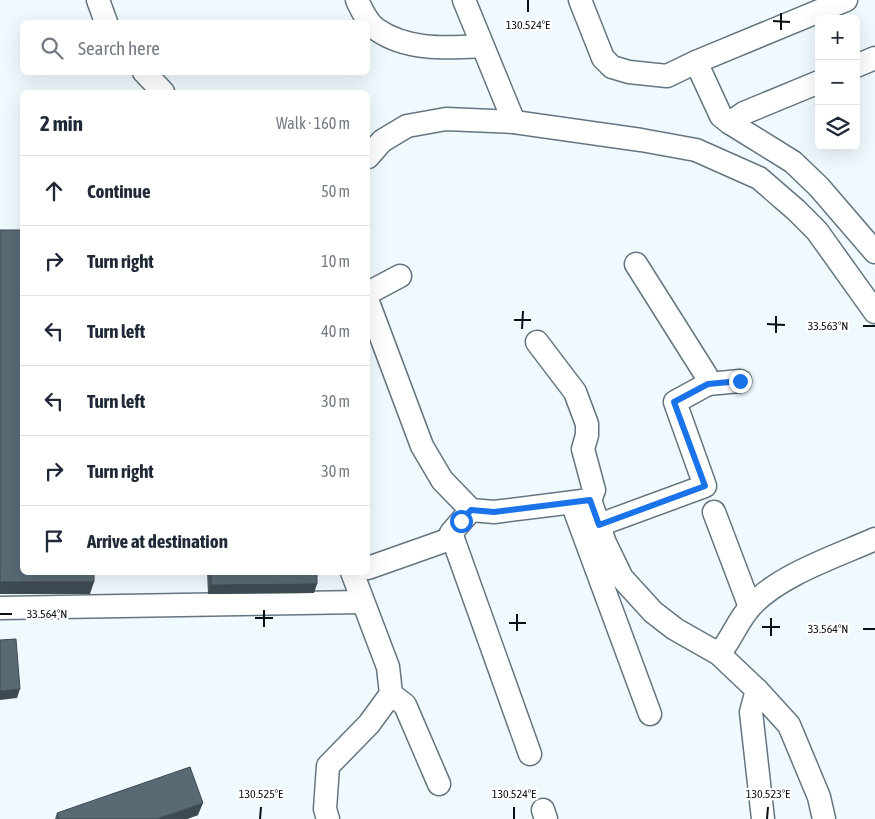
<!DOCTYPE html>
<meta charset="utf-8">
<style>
body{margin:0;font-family:"Asap Condensed",sans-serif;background:#f2f2f3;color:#1f2937}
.controls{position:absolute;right:15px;top:15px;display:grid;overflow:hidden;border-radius:8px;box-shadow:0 5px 20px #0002}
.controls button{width:45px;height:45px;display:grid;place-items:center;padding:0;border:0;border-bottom:1px solid #e0e1e3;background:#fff;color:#1f2937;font:25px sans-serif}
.stop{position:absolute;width:15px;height:15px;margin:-11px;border:4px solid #1a73e8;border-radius:50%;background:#fff}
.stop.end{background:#1a73e8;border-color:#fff;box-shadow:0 1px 5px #0008}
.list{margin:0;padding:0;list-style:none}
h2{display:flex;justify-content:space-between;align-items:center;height:65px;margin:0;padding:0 20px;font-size:21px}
h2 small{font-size:16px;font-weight:400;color:#747a83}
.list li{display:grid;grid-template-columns:32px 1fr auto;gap:15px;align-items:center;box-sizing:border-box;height:70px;padding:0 20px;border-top:1px solid #e0e1e3}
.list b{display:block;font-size:19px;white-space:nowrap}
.list em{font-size:16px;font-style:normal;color:#747a83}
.icon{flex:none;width:28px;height:28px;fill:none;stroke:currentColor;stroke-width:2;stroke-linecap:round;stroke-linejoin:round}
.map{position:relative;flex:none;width:875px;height:819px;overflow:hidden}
.search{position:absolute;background:#fff;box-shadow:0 5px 20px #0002;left:20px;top:20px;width:350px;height:55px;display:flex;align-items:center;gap:12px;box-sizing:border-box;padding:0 18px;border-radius:8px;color:#747a83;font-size:19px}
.panel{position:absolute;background:#fff;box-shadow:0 5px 20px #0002;left:20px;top:90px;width:350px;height:485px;border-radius:8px}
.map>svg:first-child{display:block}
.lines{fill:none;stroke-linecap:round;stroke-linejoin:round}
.minor-casing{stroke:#637680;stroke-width:25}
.minor{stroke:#fff;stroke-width:22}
.wall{fill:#4c5b64}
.shaded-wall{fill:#3e4a51}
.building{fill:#586a74;stroke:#3e4a51}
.route{stroke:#1a73e8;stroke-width:6}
.ticks{fill:none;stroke:#091014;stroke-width:2}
.ticks-label{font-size:12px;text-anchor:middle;fill:#091014;stroke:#fff;stroke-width:4.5;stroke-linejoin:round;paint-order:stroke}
</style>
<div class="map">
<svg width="875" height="819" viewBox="0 0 875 819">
<rect width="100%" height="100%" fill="#f0f9fe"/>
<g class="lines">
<defs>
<g id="minor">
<polyline points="98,0 106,22"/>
<path d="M357,0C361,9 368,23 376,29C407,51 447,48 482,46"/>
<polyline points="464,0 514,122"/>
<polyline points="580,0 603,58 612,67 629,72 667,76 696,62 846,0"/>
<polyline points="696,62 721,116 730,123 744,113 819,82"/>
<polyline points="856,66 875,58"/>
<polyline points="144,72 163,92"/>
<polyline points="730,123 793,162 819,187 875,252"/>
<polyline points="368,157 382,141 407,126 446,119 514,122 641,140 696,150 759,178 796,210 817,231 875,312"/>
<polyline points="368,293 400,276"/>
<polyline points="368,302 422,446 442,480 471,510 494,512 590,500 605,543 622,578 653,612 675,629 719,654 757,690 789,725 819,797 824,819"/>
<polyline points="537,342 575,392 587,424 587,435 583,449 594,490 590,500"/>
<polyline points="708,384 740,381"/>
<polyline points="572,503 650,714"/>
<polyline points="471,510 451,533 530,754"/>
<polyline points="714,512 750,607"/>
<polyline points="599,525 705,486 675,402 708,384 706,375 636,264"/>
<polyline points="368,568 453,538"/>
<polyline points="0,608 362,602"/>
<path d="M719,654C731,640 738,620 751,606C779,575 837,556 875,539"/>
<polyline points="757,690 751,712 763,819"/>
<polyline points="391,694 405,705 439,784"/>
<polyline points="543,810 546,819"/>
<polyline points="328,819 325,809 328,766 369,724 391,694 388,667 352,572"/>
</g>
</defs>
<use href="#minor" class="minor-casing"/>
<use href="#minor" class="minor"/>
</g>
<g class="wall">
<polygon points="207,572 317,572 314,593 208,594"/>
<polygon points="57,813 198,815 187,819 55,819"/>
</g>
<g class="shaded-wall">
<polygon points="0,582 94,582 90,594 0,594"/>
<polygon points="317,584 314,593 208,594 211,585"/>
<polygon points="20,689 17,698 0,700 0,691"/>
<polygon points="203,803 198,815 187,819 157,819"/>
</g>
<g class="building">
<polygon points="0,230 22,230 22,572 94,572 94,582 0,582"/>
<polygon points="211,572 317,572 317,584 211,585"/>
<polygon points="16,639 20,689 0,691 0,640"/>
<polygon points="190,767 203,803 157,819 59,819 57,813"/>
</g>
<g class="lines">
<polyline class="route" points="461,521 471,510 494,512 590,500 599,525 705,486 674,402 708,384 740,381"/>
</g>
<path class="ticks" d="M528,12V0M773,21L790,22M781,30V13M514,320H531M767,324L785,325M863,326H875M522,329L523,311M776,333V316M0,614H12M255,618H273M509,623H526M264,627V610M762,627H780M863,629H875M517,631V614M771,636V618M260,819L261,807M514,819V807M767,819L768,807"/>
<g class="ticks-label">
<text x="528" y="29">130.524°E</text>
<text x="828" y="330">33.563°N</text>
<text x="47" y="618">33.564°N</text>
<text x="828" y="633">33.564°N</text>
<text x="261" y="798">130.525°E</text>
<text x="514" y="798">130.524°E</text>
<text x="768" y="798">130.523°E</text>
</g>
</svg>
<div class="controls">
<button>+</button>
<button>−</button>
<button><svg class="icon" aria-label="layers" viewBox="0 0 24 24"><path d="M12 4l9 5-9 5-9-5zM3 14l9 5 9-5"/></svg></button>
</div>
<div class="stop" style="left:461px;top:521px"></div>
<div class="stop end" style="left:740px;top:381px"></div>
<div class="search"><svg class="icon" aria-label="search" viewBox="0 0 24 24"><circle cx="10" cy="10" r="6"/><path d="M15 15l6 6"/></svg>Search here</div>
<section class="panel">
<h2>2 min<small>Walk · 160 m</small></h2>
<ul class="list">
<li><svg class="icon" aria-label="ahead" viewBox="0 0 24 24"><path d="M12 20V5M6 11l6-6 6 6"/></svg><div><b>Continue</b></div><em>50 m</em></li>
<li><svg class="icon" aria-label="right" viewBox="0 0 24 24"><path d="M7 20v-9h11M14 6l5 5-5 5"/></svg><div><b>Turn right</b></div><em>10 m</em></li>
<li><svg class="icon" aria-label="left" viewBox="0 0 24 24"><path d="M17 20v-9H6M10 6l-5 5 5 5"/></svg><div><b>Turn left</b></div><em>40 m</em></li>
<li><svg class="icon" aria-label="left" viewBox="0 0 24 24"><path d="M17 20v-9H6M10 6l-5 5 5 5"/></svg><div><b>Turn left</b></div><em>30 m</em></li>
<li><svg class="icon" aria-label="right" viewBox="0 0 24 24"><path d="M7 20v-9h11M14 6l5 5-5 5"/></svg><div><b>Turn right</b></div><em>30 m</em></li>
<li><svg class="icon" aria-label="arrive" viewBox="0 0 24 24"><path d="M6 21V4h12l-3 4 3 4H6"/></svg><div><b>Arrive at destination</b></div></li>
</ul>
</section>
</div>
